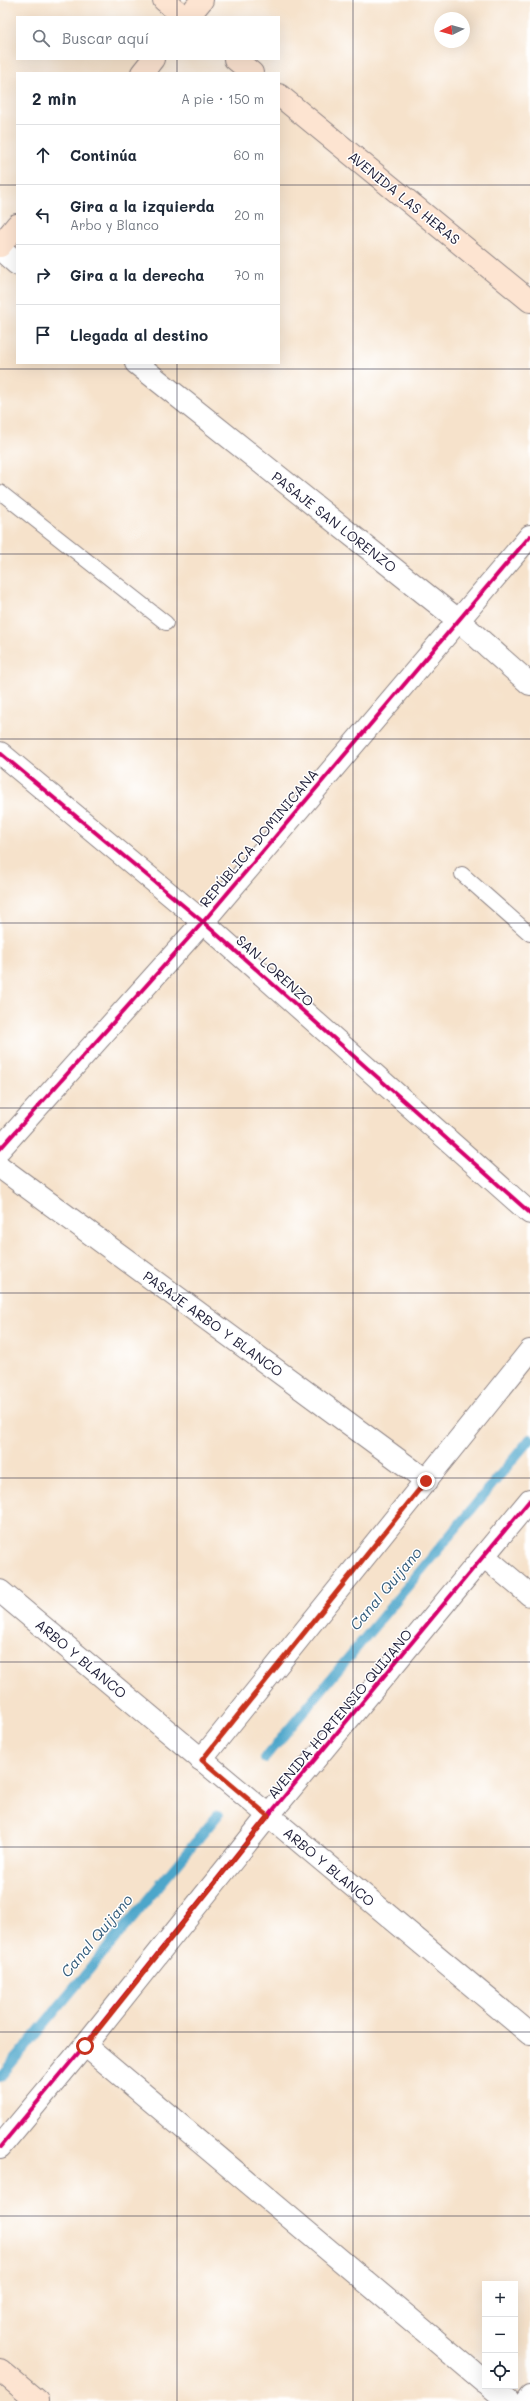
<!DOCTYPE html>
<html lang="es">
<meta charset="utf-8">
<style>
body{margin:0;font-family:Mali,sans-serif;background:#f6f6f7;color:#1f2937}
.controls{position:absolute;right:12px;bottom:12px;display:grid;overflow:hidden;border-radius:0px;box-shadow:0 4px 16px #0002}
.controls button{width:36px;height:36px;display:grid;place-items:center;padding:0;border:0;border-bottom:1px solid #e0e1e3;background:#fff;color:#1f2937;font:20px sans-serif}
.compass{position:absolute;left:434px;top:12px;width:36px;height:36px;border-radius:50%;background:#fff;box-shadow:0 4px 16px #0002;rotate:265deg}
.stop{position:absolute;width:12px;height:12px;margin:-9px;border:3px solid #c8321e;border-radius:50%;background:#fff}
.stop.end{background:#c8321e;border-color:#fff;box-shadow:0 1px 4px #0008}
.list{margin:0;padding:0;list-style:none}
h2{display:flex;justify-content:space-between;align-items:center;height:52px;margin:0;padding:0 16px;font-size:17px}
h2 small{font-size:13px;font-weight:400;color:#747a83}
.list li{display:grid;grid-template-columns:26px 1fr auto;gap:12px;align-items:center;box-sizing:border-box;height:60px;padding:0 16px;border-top:1px solid #e0e1e3}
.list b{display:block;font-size:15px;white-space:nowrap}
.list p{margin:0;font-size:13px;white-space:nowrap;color:#747a83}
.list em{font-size:13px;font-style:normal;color:#747a83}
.icon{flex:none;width:22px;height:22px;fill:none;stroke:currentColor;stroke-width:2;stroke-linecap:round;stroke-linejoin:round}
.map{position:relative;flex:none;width:530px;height:2401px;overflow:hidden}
.search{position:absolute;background:#fff;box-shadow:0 4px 16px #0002;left:16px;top:16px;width:264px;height:44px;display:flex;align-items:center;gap:10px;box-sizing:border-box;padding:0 14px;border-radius:0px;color:#747a83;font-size:15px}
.panel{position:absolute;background:#fff;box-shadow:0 4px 16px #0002;left:16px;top:72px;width:264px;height:292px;border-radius:0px}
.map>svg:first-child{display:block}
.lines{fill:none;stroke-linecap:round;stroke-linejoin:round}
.stream{stroke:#4da6ca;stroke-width:10}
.lane-casing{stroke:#8c8283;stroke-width:16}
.street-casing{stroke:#8c8283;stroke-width:24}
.secondary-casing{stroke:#8c8283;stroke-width:24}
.lane{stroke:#fff;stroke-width:14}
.street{stroke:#fff;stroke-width:22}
.secondary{stroke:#fde4d1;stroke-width:22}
.cycleway-casing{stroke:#fff;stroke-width:6}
.cycleway{stroke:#d6006c;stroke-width:4}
.route{stroke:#c8321e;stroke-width:5}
.grid{fill:none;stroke:#22223b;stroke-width:1;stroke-opacity:0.55}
.labels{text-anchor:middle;stroke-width:3;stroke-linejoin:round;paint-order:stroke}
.street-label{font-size:14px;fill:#22223b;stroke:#fff}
.water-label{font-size:15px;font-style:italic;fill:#355d7b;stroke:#fff}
</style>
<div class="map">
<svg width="530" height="2401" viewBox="0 0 530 2401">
<rect width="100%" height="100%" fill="#fff"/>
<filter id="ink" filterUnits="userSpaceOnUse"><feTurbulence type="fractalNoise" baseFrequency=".025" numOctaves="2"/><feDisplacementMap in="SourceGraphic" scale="8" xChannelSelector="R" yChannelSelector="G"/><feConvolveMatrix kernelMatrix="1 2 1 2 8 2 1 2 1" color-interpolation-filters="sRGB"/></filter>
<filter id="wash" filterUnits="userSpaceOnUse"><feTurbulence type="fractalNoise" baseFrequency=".012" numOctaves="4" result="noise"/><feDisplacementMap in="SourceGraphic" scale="16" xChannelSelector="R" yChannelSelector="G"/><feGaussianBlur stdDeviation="0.9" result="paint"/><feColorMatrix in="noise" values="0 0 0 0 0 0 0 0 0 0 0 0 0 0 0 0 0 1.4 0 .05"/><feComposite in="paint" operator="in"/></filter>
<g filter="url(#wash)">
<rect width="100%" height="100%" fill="#f6e2cb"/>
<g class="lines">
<g class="stream">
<polyline points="265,1758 530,1439"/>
<polyline points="0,2077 218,1815"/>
</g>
</g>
</g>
<g filter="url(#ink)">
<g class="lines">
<defs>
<g id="lane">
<polyline points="0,492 166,623"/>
<polyline points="462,874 530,934"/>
</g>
<g id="street">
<polyline points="0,249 17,264"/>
<polyline points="136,363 458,620 530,684"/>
<polyline points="0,753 203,922 530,1213"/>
<polyline points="0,1149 203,922 530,536"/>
<polyline points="0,1167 427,1481"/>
<polyline points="485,1557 530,1595"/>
<polyline points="0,1591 530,2034"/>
<polyline points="201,1760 530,1351"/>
<polyline points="85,2045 485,2382"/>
<polyline points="0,2147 85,2045 268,1816 530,1500"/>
<polyline points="490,2386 508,2401"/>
<polyline points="527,2401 530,2397"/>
</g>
<g id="secondary">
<polyline points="164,0 184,17"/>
<polyline points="188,17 202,0"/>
<polyline points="235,59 252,73"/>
<polyline points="142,73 153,59"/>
<polyline points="279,95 530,301"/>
<polyline points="0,246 17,225"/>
<polyline points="0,2370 37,2401"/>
</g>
</defs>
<use href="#lane" class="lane-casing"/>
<use href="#street" class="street-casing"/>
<use href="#secondary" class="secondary-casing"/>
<use href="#lane" class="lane"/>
<use href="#street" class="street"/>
<use href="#secondary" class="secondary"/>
<defs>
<g id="cycleway">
<polyline points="0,753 203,922 530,1213"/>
<polyline points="0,1149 203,922 530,536"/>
<polyline points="0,2147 85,2045 268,1816 530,1500"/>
</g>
</defs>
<use href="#cycleway" class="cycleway-casing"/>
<use href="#cycleway" class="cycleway"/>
</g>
</g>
<g class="lines" filter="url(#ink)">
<polyline class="route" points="85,2046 268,1816 202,1760 426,1481"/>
</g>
<path class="grid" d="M177,0V17M353,0V2401M177,59V73M0,185H17M279,185H530M177,363V2401M0,369H530M0,554H530M0,739H530M0,923H530M0,1108H530M0,1293H530M0,1478H530M0,1662H530M0,1847H530M0,2032H530M0,2216H530"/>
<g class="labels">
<g class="street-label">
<text transform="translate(404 198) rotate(39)" y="5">AVENIDA LAS HERAS</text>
<text transform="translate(334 522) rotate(38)" y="5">PASAJE SAN LORENZO</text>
<text transform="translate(259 838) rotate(-50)" y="5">REPÚBLICA DOMINICANA</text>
<text transform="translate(275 971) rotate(42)" y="5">SAN LORENZO</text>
<text transform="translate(213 1324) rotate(36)" y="5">PASAJE ARBO Y BLANCO</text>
<text transform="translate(81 1659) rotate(40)" y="5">ARBO Y BLANCO</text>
<text transform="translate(340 1714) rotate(-50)" y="5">AVENIDA HORTENSIO QUIJANO</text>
<text transform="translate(329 1867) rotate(40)" y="5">ARBO Y BLANCO</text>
</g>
<g class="water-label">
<text transform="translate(386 1589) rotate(-50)" y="5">Canal Quijano</text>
<text transform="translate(97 1936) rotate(-50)" y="5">Canal Quijano</text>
</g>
</g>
</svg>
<div class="controls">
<button>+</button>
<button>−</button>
<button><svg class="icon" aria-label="locate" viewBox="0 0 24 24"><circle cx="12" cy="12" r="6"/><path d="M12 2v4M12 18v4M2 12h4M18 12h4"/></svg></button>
</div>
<svg class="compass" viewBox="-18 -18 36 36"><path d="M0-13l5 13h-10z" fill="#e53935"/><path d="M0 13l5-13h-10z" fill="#747a83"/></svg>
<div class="stop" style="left:85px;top:2046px"></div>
<div class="stop end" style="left:426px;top:1481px"></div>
<div class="search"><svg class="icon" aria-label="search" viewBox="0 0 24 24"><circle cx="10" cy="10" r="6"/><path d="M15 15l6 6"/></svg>Buscar aquí</div>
<section class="panel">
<h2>2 min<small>A pie · 150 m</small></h2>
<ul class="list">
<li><svg class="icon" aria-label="ahead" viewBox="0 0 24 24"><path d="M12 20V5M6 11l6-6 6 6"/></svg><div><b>Continúa</b></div><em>60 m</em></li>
<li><svg class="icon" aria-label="left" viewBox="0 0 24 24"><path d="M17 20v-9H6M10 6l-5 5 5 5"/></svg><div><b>Gira a la izquierda</b><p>Arbo y Blanco</p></div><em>20 m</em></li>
<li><svg class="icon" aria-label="right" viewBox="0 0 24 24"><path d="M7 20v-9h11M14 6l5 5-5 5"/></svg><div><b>Gira a la derecha</b></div><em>70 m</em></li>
<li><svg class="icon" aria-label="arrive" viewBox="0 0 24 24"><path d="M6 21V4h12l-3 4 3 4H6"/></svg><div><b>Llegada al destino</b></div></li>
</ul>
</section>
</div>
